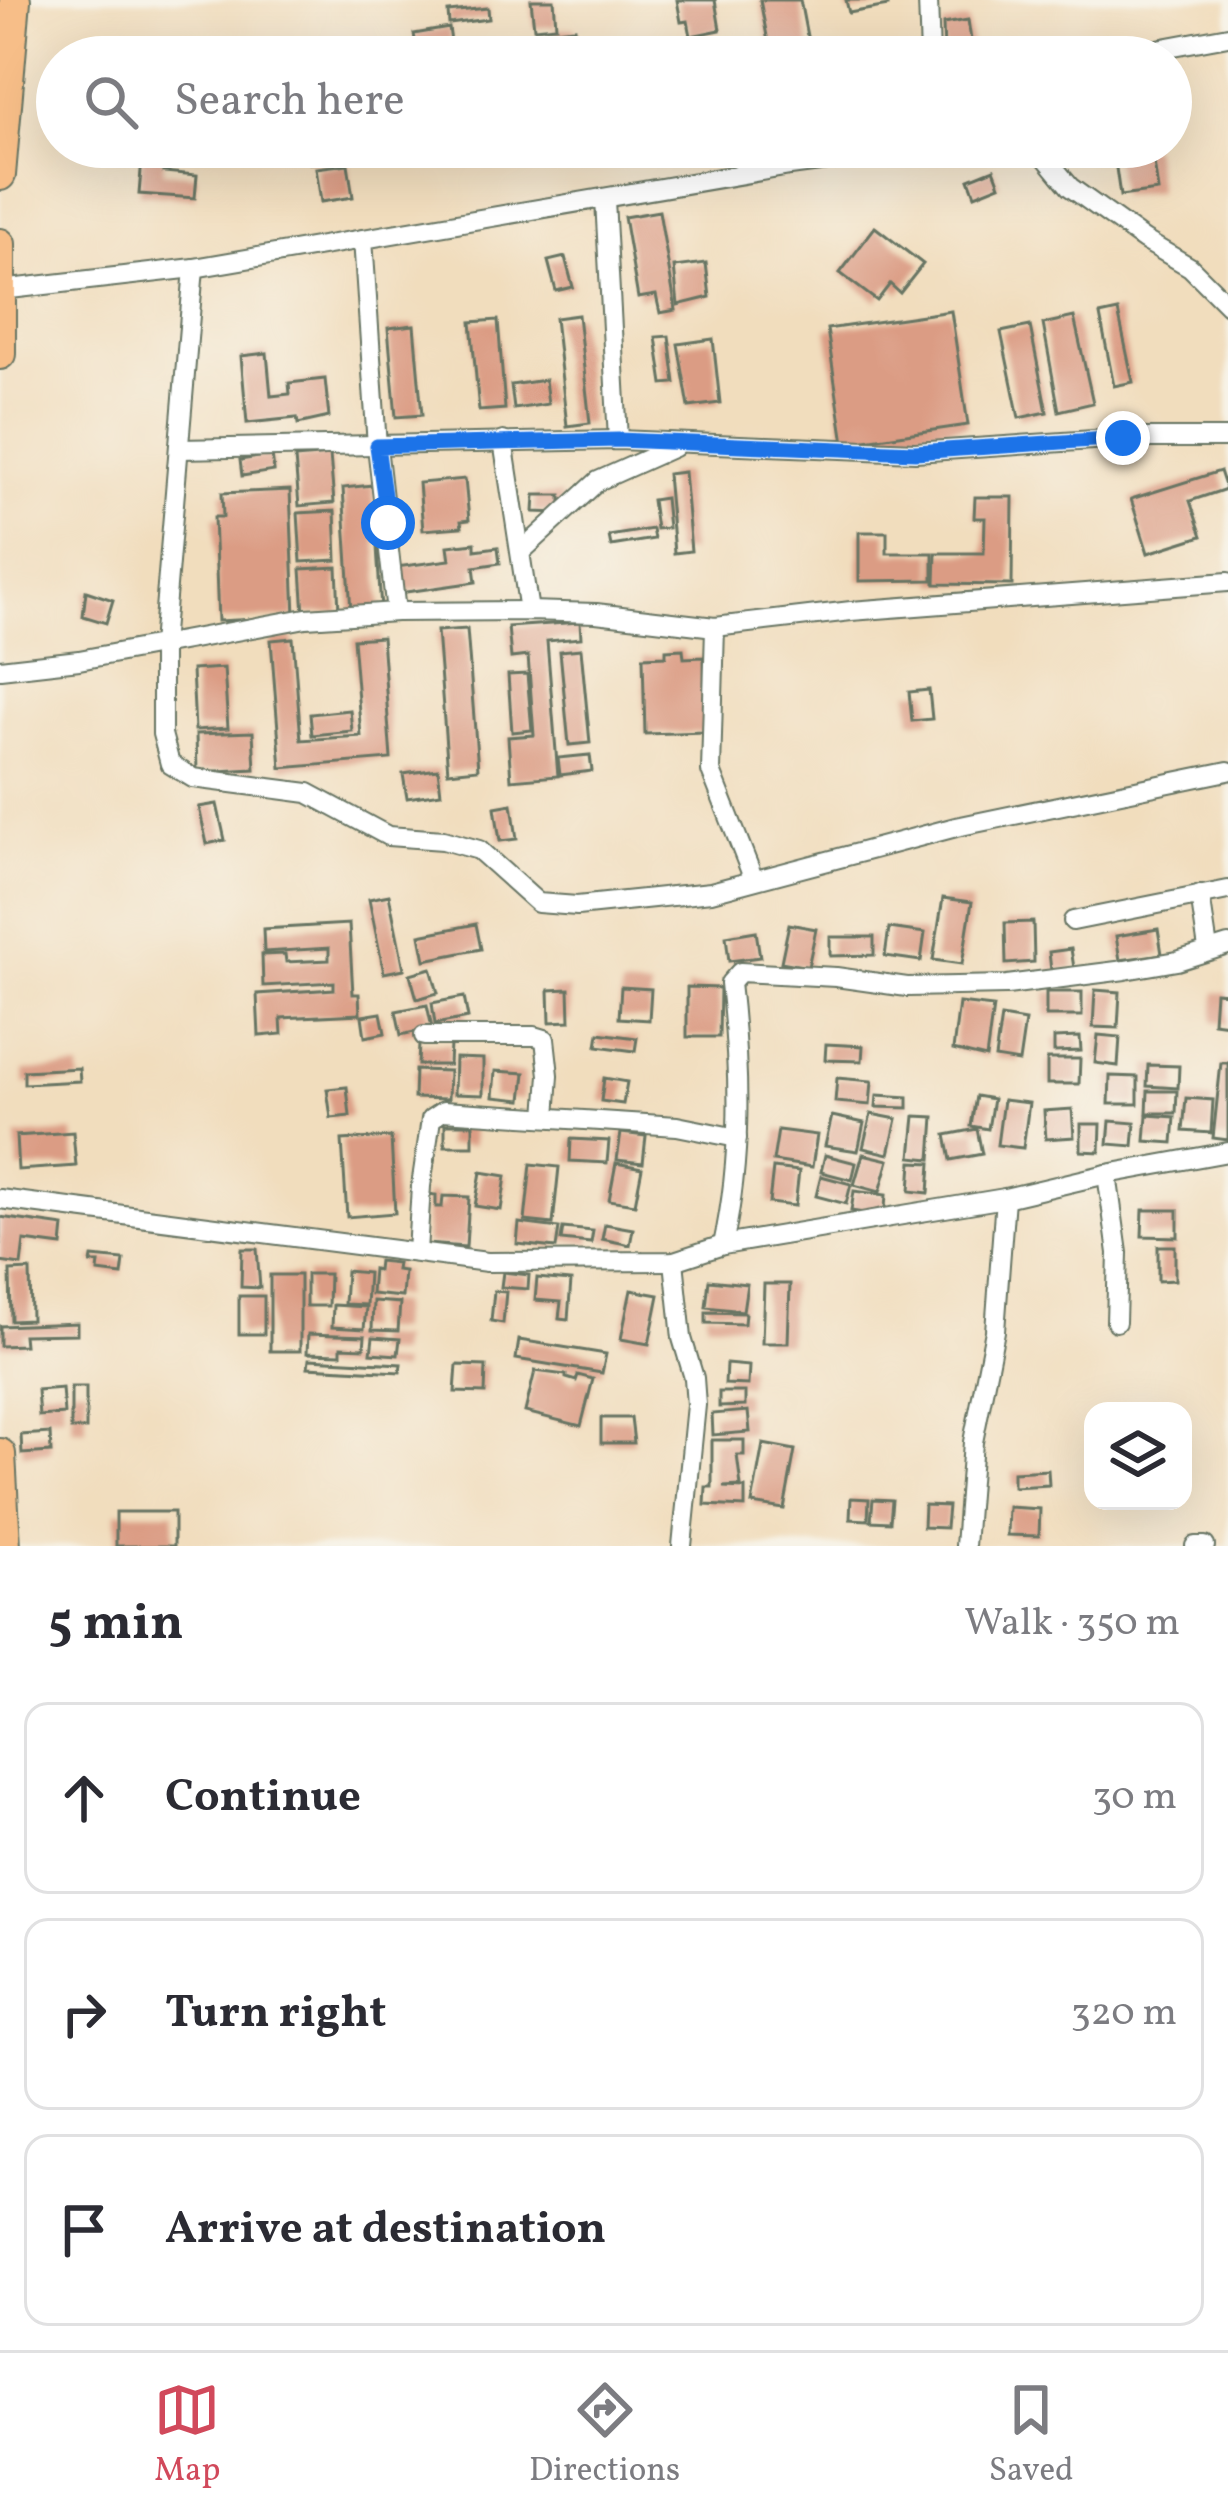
<!DOCTYPE html>
<meta charset="utf-8">
<style>
body{margin:0;font-family:Vollkorn,serif;background:#f2f2f3;color:#2b2b33}
.controls{position:absolute;right:36px;bottom:36px;display:grid;overflow:hidden;border-radius:24px;box-shadow:0 12px 48px #0002}
.controls button{width:108px;height:108px;display:grid;place-items:center;padding:0;border:0;border-bottom:3px solid #e1e1e2;background:#fff;color:#2b2b33;font:60px sans-serif}
.stop{position:absolute;width:36px;height:36px;margin:-27px;border:9px solid #1a73e8;border-radius:50%;background:#fff}
.stop.end{background:#1a73e8;border-color:#fff;box-shadow:0 3px 12px #0008}
.list{margin:0;padding:0;list-style:none}
h2{display:flex;justify-content:space-between;align-items:center;height:156px;margin:0;padding:0 48px;font-size:51px}
h2 small{font-size:39px;font-weight:400;color:#7c7c81}
.list li{display:grid;grid-template-columns:78px 1fr auto;gap:36px;align-items:center;box-sizing:border-box;height:192px;margin:0 24px 24px;padding:0 24px;border:3px solid #e1e1e2;border-radius:24px}
.list b{display:block;font-size:45px;white-space:nowrap}
.list em{font-size:39px;font-style:normal;color:#7c7c81}
.icon{flex:none;width:66px;height:66px;fill:none;stroke:currentColor;stroke-width:2;stroke-linecap:round;stroke-linejoin:round}
.map{position:relative;flex:none;width:1228px;height:1546px;overflow:hidden}
.search{position:absolute;background:#fff;box-shadow:0 12px 48px #0002;left:36px;right:36px;top:36px;height:132px;display:flex;align-items:center;gap:30px;box-sizing:border-box;padding:0 42px;border-radius:66px;color:#7c7c81;font-size:45px}
.sheet{height:804px;background:#fff}
nav{display:flex;justify-content:space-around;align-items:center;box-sizing:border-box;height:168px;border-top:3px solid #e1e1e2;background:#fff;font-size:33px;color:#7c7c81}
nav a{display:grid;justify-items:center;gap:6px}
nav .on{color:#d1495b}
.map>svg:first-child{display:block}
.building{fill:#db9c84}
.lines{fill:none;stroke-linecap:round;stroke-linejoin:round}
.minor-casing{stroke:#687564;stroke-width:22}
.primary-casing{stroke:#687564;stroke-width:34}
.minor{stroke:#fff;stroke-width:18}
.primary{stroke:#f7be88;stroke-width:30}
.route{stroke:#1a73e8;stroke-width:15}
</style>
<div class="map">
<svg width="1228" height="1546" viewBox="0 0 1228 1546">
<rect width="100%" height="100%" fill="#f7f3e8"/>
<filter id="ink" filterUnits="userSpaceOnUse"><feTurbulence type="fractalNoise" baseFrequency=".00833" numOctaves="2"/><feDisplacementMap in="SourceGraphic" scale="24" xChannelSelector="R" yChannelSelector="G"/><feConvolveMatrix kernelMatrix="1 2 1 2 8 2 1 2 1" color-interpolation-filters="sRGB"/></filter>
<filter id="wash" filterUnits="userSpaceOnUse"><feTurbulence type="fractalNoise" baseFrequency=".004" numOctaves="4" result="noise"/><feDisplacementMap in="SourceGraphic" scale="48" xChannelSelector="R" yChannelSelector="G"/><feGaussianBlur stdDeviation="2.7" result="paint"/><feColorMatrix in="noise" values="0 0 0 0 0 0 0 0 0 0 0 0 0 0 0 0 0 1.4 0 .05"/><feComposite in="paint" operator="in"/></filter>
<g filter="url(#wash)">
<rect width="100%" height="100%" fill="#f1ddbd"/>
<g id="blocks">
<g class="building">
<polygon points="531,0 554,0 556,26 534,28"/>
<polygon points="677,0 715,0 720,30 691,36 688,21 681,22"/>
<polygon points="760,0 800,0 811,57 771,57"/>
<polygon points="846,0 887,0 888,6 849,13"/>
<polygon points="488,8 489,19 449,24 448,12"/>
<polygon points="968,20 972,47 944,52 943,24"/>
<polygon points="449,28 453,55 418,57 414,34"/>
<polygon points="575,28 577,57 565,57 564,50 555,50 554,30"/>
<polygon points="143,147 165,147 163,172 197,175 195,198 139,194"/>
<polygon points="309,147 402,147 403,155 310,163"/>
<polygon points="1113,147 1152,147 1158,191 1120,196"/>
<polygon points="348,164 353,197 321,202 316,168"/>
<polygon points="994,169 1000,185 975,195 969,179"/>
<polygon points="659,211 676,310 660,313 656,295 638,298 624,217"/>
<polygon points="875,227 923,264 900,293 890,284 877,301 840,273"/>
<polygon points="565,257 573,287 556,291 548,261"/>
<polygon points="706,263 710,297 678,305 674,267"/>
<polygon points="951,311 968,425 844,443 827,329"/>
<polygon points="1118,311 1133,382 1114,386 1100,315"/>
<polygon points="578,315 590,423 567,426 555,318"/>
<polygon points="1074,317 1093,403 1059,411 1043,324"/>
<polygon points="498,320 505,409 479,411 471,322"/>
<polygon points="414,325 422,415 396,417 388,328"/>
<polygon points="1030,326 1047,412 1019,418 1001,332"/>
<polygon points="669,336 675,383 663,384 656,337"/>
<polygon points="713,339 720,403 689,407 678,344"/>
<polygon points="267,353 271,396 290,394 289,383 325,379 329,417 298,424 297,418 247,423 241,356"/>
<polygon points="545,380 548,404 514,409 511,385"/>
<polygon points="272,455 274,471 242,476 240,460"/>
<polygon points="330,455 334,503 299,506 295,458"/>
<polygon points="1220,471 1226,489 1190,501 1202,536 1148,553 1131,499"/>
<polygon points="684,472 691,551 674,553 667,474"/>
<polygon points="465,479 469,520 461,521 462,527 423,530 419,483"/>
<polygon points="373,485 381,609 351,611 343,488"/>
<polygon points="290,490 295,617 218,621 214,517 223,517 222,493"/>
<polygon points="535,495 561,495 561,513 534,512"/>
<polygon points="975,497 1013,497 1012,585 935,584 936,553 984,553 985,518 974,518"/>
<polygon points="665,498 668,528 656,529 652,500"/>
<polygon points="335,511 337,560 301,562 298,513"/>
<polygon points="652,529 654,539 611,546 609,536"/>
<polygon points="859,532 887,532 887,553 933,553 933,580 859,581"/>
<polygon points="475,543 475,550 498,547 500,563 474,567 476,582 399,593 396,567 450,560 448,546"/>
<polygon points="337,567 339,612 304,614 301,569"/>
<polygon points="86,591 113,600 106,623 83,616"/>
<polygon points="580,622 581,638 547,641 558,776 511,780 508,737 534,735 528,656 511,658 508,627"/>
<polygon points="467,629 478,769 448,772 437,631"/>
<polygon points="382,637 391,759 281,768 271,640 293,638 301,740 361,736 353,639"/>
<polygon points="581,649 590,743 569,745 560,651"/>
<polygon points="683,649 684,658 704,657 705,732 645,734 643,657 666,656 666,650"/>
<polygon points="224,668 228,728 195,730 192,670"/>
<polygon points="527,674 532,730 512,732 508,675"/>
<polygon points="929,690 932,719 912,721 909,692"/>
<polygon points="350,710 352,731 312,735 310,714"/>
<polygon points="253,732 255,769 197,772 196,734"/>
<polygon points="590,755 592,771 560,775 558,758"/>
<polygon points="438,769 441,793 407,798 403,774"/>
<polygon points="217,804 225,840 207,844 199,807"/>
<polygon points="512,804 517,839 500,841 495,807"/>
<polygon points="389,895 404,969 384,973 369,899"/>
<polygon points="943,898 972,902 962,964 933,960"/>
<polygon points="1033,922 1034,962 1006,964 1005,923"/>
<polygon points="349,924 353,994 359,994 360,1014 281,1018 282,1034 259,1036 257,994 334,989 334,982 263,986 262,955 285,954 286,962 329,960 329,948 264,952 263,929"/>
<polygon points="476,924 481,949 425,960 420,935"/>
<polygon points="789,924 816,929 808,967 781,962"/>
<polygon points="889,928 925,933 921,961 885,956"/>
<polygon points="1158,929 1162,954 1120,960 1116,936"/>
<polygon points="756,931 760,957 729,961 726,936"/>
<polygon points="830,937 874,937 874,955 830,956"/>
<polygon points="1071,949 1074,968 1051,971 1049,952"/>
<polygon points="431,968 438,993 417,999 410,974"/>
<polygon points="621,987 651,989 649,1020 619,1018"/>
<polygon points="687,987 720,988 719,1037 687,1037"/>
<polygon points="569,989 570,1021 550,1022 549,990"/>
<polygon points="1095,990 1120,992 1118,1028 1093,1027"/>
<rect x="1046" y="992" width="36" height="24"/>
<polygon points="1215,992 1228,993 1228,1024 1213,1022"/>
<polygon points="464,997 468,1018 435,1024 432,1003"/>
<polygon points="959,1003 993,1007 986,1058 953,1050"/>
<polygon points="427,1005 432,1028 401,1035 396,1011"/>
<polygon points="381,1013 385,1033 365,1037 362,1016"/>
<polygon points="1001,1017 1025,1021 1019,1062 995,1058"/>
<polygon points="599,1033 637,1038 635,1051 597,1046"/>
<polygon points="1098,1035 1120,1037 1118,1066 1095,1063"/>
<polygon points="1080,1037 1081,1051 1054,1052 1054,1038"/>
<polygon points="419,1044 450,1044 449,1065 418,1065"/>
<polygon points="826,1044 863,1046 862,1061 825,1060"/>
<polygon points="455,1058 483,1059 483,1095 454,1094"/>
<polygon points="1047,1059 1080,1059 1079,1084 1047,1084"/>
<polygon points="1221,1063 1228,1063 1228,1140 1213,1138"/>
<polygon points="1148,1065 1179,1066 1178,1088 1147,1086"/>
<polygon points="79,1068 80,1081 24,1084 24,1071"/>
<polygon points="415,1070 449,1071 448,1099 414,1098"/>
<polygon points="495,1071 525,1073 522,1100 493,1097"/>
<polygon points="1110,1076 1138,1077 1138,1104 1109,1104"/>
<polygon points="604,1078 627,1082 623,1104 601,1101"/>
<polygon points="837,1078 872,1081 870,1105 835,1102"/>
<polygon points="347,1087 350,1116 331,1118 327,1089"/>
<polygon points="1148,1091 1177,1091 1176,1113 1147,1113"/>
<polygon points="877,1095 908,1097 908,1108 876,1107"/>
<polygon points="976,1096 993,1099 988,1129 971,1126"/>
<polygon points="1186,1098 1213,1100 1211,1133 1183,1131"/>
<polygon points="1003,1100 1029,1103 1023,1148 997,1145"/>
<polygon points="1072,1109 1074,1137 1046,1139 1044,1111"/>
<polygon points="871,1114 897,1119 889,1154 863,1148"/>
<polygon points="1147,1115 1175,1117 1173,1143 1145,1141"/>
<polygon points="832,1116 864,1123 858,1151 825,1146"/>
<polygon points="915,1116 934,1117 931,1159 911,1157"/>
<polygon points="1110,1121 1135,1123 1133,1146 1108,1144"/>
<rect x="445" y="1124" width="28" height="22"/>
<polygon points="1081,1124 1101,1124 1100,1152 1081,1151"/>
<polygon points="977,1129 982,1154 951,1160 946,1135"/>
<polygon points="778,1130 817,1135 812,1167 773,1161"/>
<polygon points="73,1132 76,1166 18,1170 16,1136"/>
<polygon points="621,1133 646,1136 643,1163 617,1160"/>
<polygon points="391,1137 395,1213 347,1217 342,1140"/>
<polygon points="571,1139 609,1141 607,1163 570,1161"/>
<polygon points="863,1154 889,1160 880,1192 854,1185"/>
<polygon points="825,1155 856,1163 852,1180 821,1172"/>
<polygon points="912,1162 931,1163 929,1193 910,1191"/>
<polygon points="616,1163 642,1168 635,1204 609,1200"/>
<polygon points="531,1164 559,1167 553,1224 525,1221"/>
<polygon points="773,1168 799,1171 795,1206 769,1203"/>
<polygon points="481,1172 506,1176 501,1210 475,1206"/>
<polygon points="821,1176 851,1184 846,1204 816,1196"/>
<polygon points="854,1191 886,1195 885,1208 872,1211 871,1214 851,1211"/>
<polygon points="426,1194 436,1195 436,1207 442,1207 443,1196 469,1197 466,1247 426,1244"/>
<polygon points="1143,1210 1178,1210 1178,1237 1142,1236"/>
<polygon points="0,1217 64,1226 62,1246 24,1241 21,1265 0,1262"/>
<polygon points="519,1223 559,1228 556,1248 517,1244"/>
<polygon points="605,1224 633,1229 630,1245 602,1239"/>
<polygon points="563,1228 593,1231 591,1243 561,1240"/>
<polygon points="1158,1246 1175,1246 1175,1280 1158,1281"/>
<polygon points="242,1249 257,1249 260,1288 241,1287"/>
<polygon points="92,1257 124,1260 122,1275 98,1272 99,1263 91,1263"/>
<polygon points="378,1261 397,1263 396,1270 404,1271 402,1297 371,1294 373,1269 377,1270"/>
<polygon points="30,1270 31,1320 11,1321 10,1271"/>
<polygon points="346,1271 368,1273 366,1305 344,1304"/>
<polygon points="503,1272 529,1275 528,1289 501,1287"/>
<polygon points="306,1274 329,1274 328,1306 306,1306"/>
<rect x="270" y="1275" width="30" height="76"/>
<polygon points="537,1278 571,1281 568,1319 559,1318 561,1302 535,1300"/>
<polygon points="709,1280 747,1284 743,1311 706,1307"/>
<polygon points="764,1284 790,1284 788,1343 762,1343"/>
<polygon points="631,1290 659,1295 649,1344 621,1339"/>
<polygon points="494,1291 506,1292 503,1323 491,1321"/>
<rect x="239" y="1296" width="25" height="38"/>
<polygon points="373,1301 400,1303 398,1331 372,1330"/>
<polygon points="333,1305 366,1307 364,1329 332,1327"/>
<polygon points="706,1312 745,1313 744,1324 706,1323"/>
<polygon points="77,1323 77,1334 23,1335 24,1345 0,1346 0,1326"/>
<polygon points="308,1334 365,1336 364,1348 341,1347 341,1354 307,1353"/>
<polygon points="373,1337 400,1339 398,1355 371,1353"/>
<polygon points="519,1340 606,1354 602,1373 516,1359"/>
<polygon points="309,1359 401,1364 400,1372 308,1367"/>
<polygon points="726,1364 749,1366 748,1385 725,1384"/>
<polygon points="457,1365 486,1366 485,1393 455,1392"/>
<polygon points="535,1371 566,1375 566,1378 576,1381 578,1375 593,1379 581,1426 525,1412"/>
<rect x="71" y="1387" width="15" height="42"/>
<polygon points="62,1388 64,1414 39,1416 37,1390"/>
<polygon points="719,1392 745,1392 745,1406 719,1407"/>
<polygon points="748,1411 750,1432 713,1435 712,1414"/>
<polygon points="601,1418 631,1418 634,1443 601,1443"/>
<polygon points="50,1433 51,1452 22,1454 21,1435"/>
<polygon points="712,1440 744,1440 744,1455 737,1455 741,1486 723,1487 745,1488 745,1507 705,1505 706,1487 712,1487"/>
<polygon points="763,1444 795,1450 784,1509 752,1504"/>
<polygon points="1048,1470 1049,1485 1013,1487 1013,1472"/>
<polygon points="851,1498 869,1499 868,1520 850,1519"/>
<polygon points="873,1499 892,1500 890,1522 871,1521"/>
<polygon points="924,1505 948,1506 946,1528 923,1527"/>
<polygon points="1008,1507 1040,1509 1039,1536 1007,1535"/>
<rect x="116" y="1512" width="58" height="34"/>
</g>
</g>
</g>
<g filter="url(#ink)">
<use href="#blocks" fill-opacity="0" stroke="#687564" stroke-width="3"/>
<g class="lines">
<defs>
<g id="minor">
<polyline points="928,0 930,57"/>
<polyline points="1114,57 1228,36"/>
<polyline points="1037,147 1070,187 1144,240 1190,267 1228,305"/>
<polyline points="605,200 618,440"/>
<polyline points="363,239 377,446 396,612"/>
<polyline points="194,268 162,645 162,734 170,764 193,778 308,793 388,836 443,840 479,850 538,903 577,906 711,892 956,827 1228,771"/>
<polyline points="1,290 194,268 790,166 932,147"/>
<polyline points="503,441 529,611"/>
<polyline points="179,449 618,440 915,452 1123,438 1228,438"/>
<polyline points="522,551 598,481 674,447"/>
<polyline points="715,627 711,771 754,880"/>
<polyline points="0,669 79,660 306,618 396,612 529,611 596,613 715,627 851,611 1228,582"/>
<polyline points="1200,895 1208,949"/>
<polyline points="1073,921 1228,890"/>
<polyline points="424,1036 535,1036 545,1039 549,1075 546,1117"/>
<polyline points="1107,1174 1118,1253 1116,1322"/>
<polyline points="0,1199 487,1262 674,1261 723,1245 1005,1198 1107,1174 1228,1152"/>
<path d="M723,1245C742,1158 740,1071 730,983L740,972L836,977L907,987L1007,985L1125,970L1177,961L1228,945"/>
<polyline points="417,1252 421,1186 431,1119 443,1111 677,1126 737,1138"/>
<polyline points="674,1261 682,1338 694,1378 696,1405 682,1546"/>
<polyline points="965,1546 973,1442 995,1331 1005,1198"/>
<polyline points="1195,1546 1205,1546"/>
</g>
<g id="primary">
<polyline points="0,175 15,0"/>
<polyline points="0,244 0,354"/>
<polyline points="0,1454 5,1546"/>
</g>
</defs>
<use href="#minor" class="minor-casing"/>
<use href="#primary" class="primary-casing"/>
<use href="#minor" class="minor"/>
<use href="#primary" class="primary"/>
</g>
</g>
<g class="lines" filter="url(#ink)">
<polyline class="route" points="388,523 377,446 618,440 915,452 1123,438"/>
</g>
</svg>
<div class="controls">
<button><svg class="icon" aria-label="layers" viewBox="0 0 24 24"><path d="M12 4l9 5-9 5-9-5zM3 14l9 5 9-5"/></svg></button>
</div>
<div class="stop" style="left:388px;top:523px"></div>
<div class="stop end" style="left:1123px;top:438px"></div>
<div class="search"><svg class="icon" aria-label="search" viewBox="0 0 24 24"><circle cx="10" cy="10" r="6"/><path d="M15 15l6 6"/></svg>Search here</div>
</div>
<section class="sheet">
<h2>5 min<small>Walk · 350 m</small></h2>
<ul class="list">
<li><svg class="icon" aria-label="ahead" viewBox="0 0 24 24"><path d="M12 20V5M6 11l6-6 6 6"/></svg><div><b>Continue</b></div><em>30 m</em></li>
<li><svg class="icon" aria-label="right" viewBox="0 0 24 24"><path d="M7 20v-9h11M14 6l5 5-5 5"/></svg><div><b>Turn right</b></div><em>320 m</em></li>
<li><svg class="icon" aria-label="arrive" viewBox="0 0 24 24"><path d="M6 21V4h12l-3 4 3 4H6"/></svg><div><b>Arrive at destination</b></div></li>
</ul>
</section>
<nav>
<a class="on"><svg class="icon" aria-label="map" viewBox="0 0 24 24"><path d="M3 6l6-2 6 2 6-2v14l-6 2-6-2-6 2zM9 4v14M15 6v14"/></svg>Map</a>
<a><svg class="icon" aria-label="directions" viewBox="0 0 24 24"><path d="M12 3l9 9-9 9-9-9zM9 14v-3h6M13 9l2 2-2 2"/></svg>Directions</a>
<a><svg class="icon" aria-label="saved" viewBox="0 0 24 24"><path d="M7 4h10v16l-5-4-5 4z"/></svg>Saved</a>
</nav>
